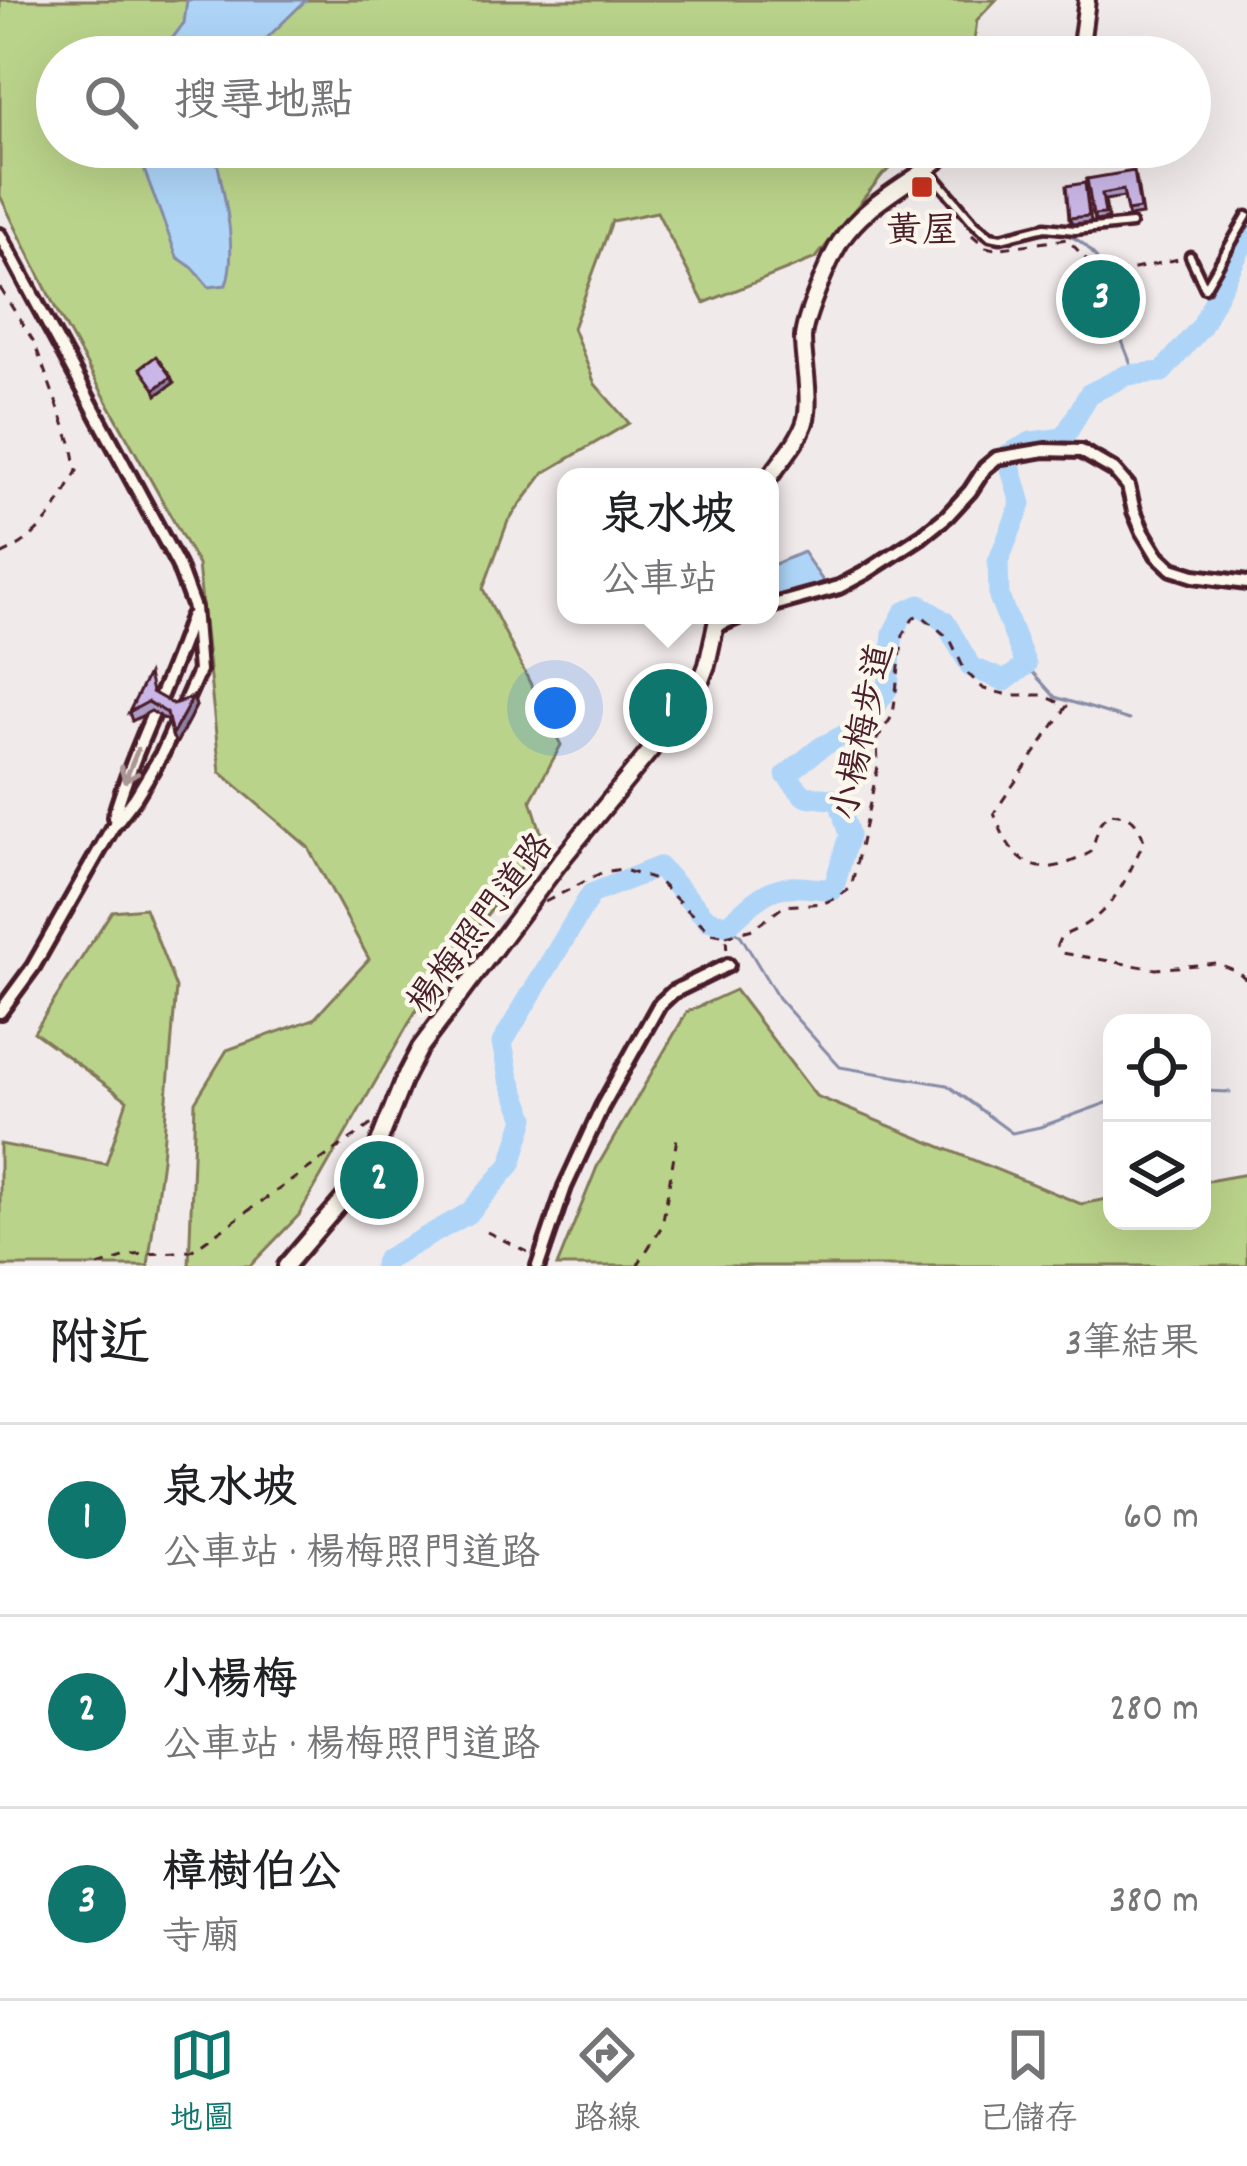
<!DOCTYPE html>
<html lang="zh-TW">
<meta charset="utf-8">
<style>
body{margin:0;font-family:Dekko,"LXGW WenKai TC",sans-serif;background:#f6f6f6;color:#202124}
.controls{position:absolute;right:36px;bottom:36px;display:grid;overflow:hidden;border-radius:24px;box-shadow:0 12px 48px #0002}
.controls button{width:108px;height:108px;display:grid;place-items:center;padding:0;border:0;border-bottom:3px solid #e0e0e0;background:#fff;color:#202124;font:60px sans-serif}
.you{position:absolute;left:555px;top:708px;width:42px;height:42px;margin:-30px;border:9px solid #fff;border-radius:50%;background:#1a73e8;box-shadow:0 0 0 18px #1a73e833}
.badge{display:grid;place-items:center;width:78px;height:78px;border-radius:50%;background:#0f766e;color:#fff;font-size:39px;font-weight:700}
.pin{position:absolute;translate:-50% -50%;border:6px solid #fff;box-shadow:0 3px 12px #0006}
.popup{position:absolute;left:557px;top:468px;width:222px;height:156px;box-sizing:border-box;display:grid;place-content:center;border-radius:24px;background:#fff;filter:drop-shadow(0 3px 9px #0005);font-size:39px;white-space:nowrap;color:#757577}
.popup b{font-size:45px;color:#202124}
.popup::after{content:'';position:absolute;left:50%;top:100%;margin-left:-24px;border:24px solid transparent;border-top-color:#fff}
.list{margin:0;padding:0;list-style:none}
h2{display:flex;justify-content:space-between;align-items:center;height:156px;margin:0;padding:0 48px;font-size:51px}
h2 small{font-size:39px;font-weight:400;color:#757577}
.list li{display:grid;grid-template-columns:78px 1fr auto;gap:36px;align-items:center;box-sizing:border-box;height:192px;padding:0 48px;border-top:3px solid #e0e0e0}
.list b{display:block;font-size:45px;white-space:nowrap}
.list p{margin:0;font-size:39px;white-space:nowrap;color:#757577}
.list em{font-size:39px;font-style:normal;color:#757577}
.icon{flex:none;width:66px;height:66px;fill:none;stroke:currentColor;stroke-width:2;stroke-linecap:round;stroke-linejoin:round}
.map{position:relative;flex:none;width:1247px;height:1266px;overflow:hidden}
.search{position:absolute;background:#fff;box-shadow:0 12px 48px #0002;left:36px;right:36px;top:36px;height:132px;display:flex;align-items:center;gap:30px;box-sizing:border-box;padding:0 42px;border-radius:66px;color:#757577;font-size:45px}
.sheet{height:732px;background:#fff}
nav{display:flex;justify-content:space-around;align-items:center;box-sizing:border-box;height:168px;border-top:3px solid #e0e0e0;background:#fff;font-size:33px;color:#757577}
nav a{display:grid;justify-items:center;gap:6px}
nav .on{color:#0f766e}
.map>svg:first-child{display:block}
.green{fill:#bad38a;stroke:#82795a;stroke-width:3}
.water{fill:#aed5f8;stroke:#868ca6;stroke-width:3}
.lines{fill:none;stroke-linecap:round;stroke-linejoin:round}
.stream{stroke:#868ca6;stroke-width:3}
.river{stroke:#aed5f8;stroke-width:21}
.service-casing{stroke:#4a1f2b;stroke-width:15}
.minor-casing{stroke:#4a1f2b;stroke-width:20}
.tertiary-casing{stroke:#4a1f2b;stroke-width:22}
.path{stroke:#4a1f2b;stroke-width:3;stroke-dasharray:9 9;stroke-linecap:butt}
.service{stroke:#fbf7ec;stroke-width:6}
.minor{stroke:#fbf7ec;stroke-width:10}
.tertiary{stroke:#fbf7ec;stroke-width:14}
.wall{fill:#ae9dc7;stroke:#4a1f2b;stroke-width:3}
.shaded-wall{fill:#8d80a2;stroke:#4a1f2b;stroke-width:3}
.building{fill:#cab7e7;stroke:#4a1f2b;stroke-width:3}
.oneway{stroke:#ab9695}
.poi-dot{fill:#c8321e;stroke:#fbf7ec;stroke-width:4.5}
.labels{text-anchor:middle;stroke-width:9;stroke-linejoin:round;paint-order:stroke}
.poi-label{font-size:36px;fill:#4a1f2b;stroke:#fbf7ec}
.street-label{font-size:36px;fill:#4a1f2b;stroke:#fbf7ec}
</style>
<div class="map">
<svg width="1247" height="1266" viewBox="0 0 1247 1266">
<rect width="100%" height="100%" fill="#f1eaeb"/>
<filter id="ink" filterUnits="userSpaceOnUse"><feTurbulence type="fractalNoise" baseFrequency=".00833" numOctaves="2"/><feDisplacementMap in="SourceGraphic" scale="24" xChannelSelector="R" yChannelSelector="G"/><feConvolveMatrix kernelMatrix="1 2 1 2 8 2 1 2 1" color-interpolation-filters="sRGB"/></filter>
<g filter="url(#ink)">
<g class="green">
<polygon points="0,0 996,0 977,20 972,57 57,57 57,147 921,147 883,174 816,258 704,303 657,212 612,221 573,328 595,384 629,423 544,473 508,521 483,589 561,745 531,800 542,835 515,877 417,1009 299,1215 250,1266 189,1266 195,1102 227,1050 314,1019 369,959 308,847 220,772 198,565 57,311 0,196"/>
<polygon points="145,908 176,988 162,1159 148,1266 0,1266 0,1144 106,1164 127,1100 34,1032 112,911"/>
<polygon points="735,990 816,1096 1081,1204 1112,1198 1112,1221 1202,1221 1202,1182 1247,1174 1247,1266 557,1266 597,1167 687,1012"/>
</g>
<g class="water">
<polygon points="187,0 306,0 266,39 260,57 164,57 168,44 184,23"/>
<path d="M142,147H214C222,187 239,246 226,285L209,287L193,268L177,257L139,156Z"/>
<polygon points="803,552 825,584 770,600 770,566"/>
</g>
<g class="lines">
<g class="stream">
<path d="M948,197L987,241C1009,244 1029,233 1051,233C1090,233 1107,270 1114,303C1116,312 1116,321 1118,330C1123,345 1130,359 1134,374"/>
<polyline points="1026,665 1055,697 1129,720"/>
<polyline points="728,925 741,936 778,998 840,1067 947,1085 1012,1133 1040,1127 1112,1101"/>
<polyline points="1202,1091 1230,1092"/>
</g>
<path class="river" d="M384,1266L387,1259L469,1213L511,1164L525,1118L509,1078L502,1043L591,894L659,867L708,920L728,925C772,885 773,883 833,890L849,835L839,800L804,796L786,775L821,747L862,726L888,688L893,633L904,612L920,605L945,622L971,667L1005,681L1026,665L999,597L998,562L1021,504L1007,455L1031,442L1064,438L1089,394L1127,375L1162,372L1201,327L1247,236"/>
<defs>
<g id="service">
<polyline points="928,169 974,223 990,236 1001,238 1045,227 1075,230 1131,224"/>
<polyline points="1190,256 1205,288 1247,216"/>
</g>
<g id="minor">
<polyline points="0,235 178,565 194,608 199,671 163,752 135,798 112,828 33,967 0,1012"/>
<polyline points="770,606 839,587 865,573 922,536 947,516 970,491 985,468 997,458 1045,450 1081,451 1114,470 1128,486 1134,511 1143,532 1157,555 1172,569 1194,576 1247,583"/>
<polyline points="717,626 743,615"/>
<path d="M114,817C134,748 169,685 191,617"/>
<polyline points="538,1266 565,1187 602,1107 659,1005 673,992 728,965"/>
</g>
<g id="tertiary">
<polyline points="1075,57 1081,45 1087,0"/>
<path d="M770,477C782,459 805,435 807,413C810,389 803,362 803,338C804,318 829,260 840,242C868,199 918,181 954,147"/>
<polyline points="286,1266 368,1170 404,1079 420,1048 561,860 667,730 702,678 707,665 718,615"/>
</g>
</defs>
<use href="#service" class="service-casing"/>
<use href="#minor" class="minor-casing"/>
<use href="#tertiary" class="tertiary-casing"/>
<g class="path">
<polyline points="972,235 986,247 995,249 1067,239 1087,260 1103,288"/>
<polyline points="1101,283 1113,274 1183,258"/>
<path d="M0,288L34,342L72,445L77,471C57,508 42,537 0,555"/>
<polyline points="545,902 603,872 621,869 658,881 711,933 726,936 727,954"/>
<path d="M726,936L753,929L784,906L824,903L838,897L851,888L878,767L877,739L893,715L903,635L914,617L921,615L950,639L965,671L984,689L1009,695H1042L1067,706L994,813C1014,868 1038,882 1091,852L1100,823L1108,813C1130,814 1137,819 1144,841C1123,886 1111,918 1061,936L1057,945L1062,953L1156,969L1216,963L1237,971L1247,980"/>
<polyline points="487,1232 528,1252"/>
<polyline points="98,1266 133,1255 191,1251 372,1124"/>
<polyline points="637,1266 662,1226 678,1132"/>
</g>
<use href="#service" class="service"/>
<use href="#minor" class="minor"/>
<use href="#tertiary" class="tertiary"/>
</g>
<g class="wall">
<polygon points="1136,177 1142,215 1129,217 1124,197 1105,200 1108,219 1095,221 1087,179"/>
<polygon points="1085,183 1091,222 1072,224 1069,218"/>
<polygon points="153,693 173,704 193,697 196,706 176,744 169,722 151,711 132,721 129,712"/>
</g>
<g class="shaded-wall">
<polygon points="171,377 174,383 157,395 155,389"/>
<polygon points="193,697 196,706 176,744 172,735"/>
</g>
<g class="building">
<polygon points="1134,171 1140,209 1127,211 1123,190 1102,194 1105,214 1093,215 1087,179"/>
<polygon points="1085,183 1089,216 1069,218 1066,186"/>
<polygon points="1103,289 1106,298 1096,302 1092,293"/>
<polygon points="156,356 171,377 155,389 140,368"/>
<polygon points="148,674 152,692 173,704 193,697 172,735 167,713 148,702 129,712"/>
</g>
<defs><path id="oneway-shaft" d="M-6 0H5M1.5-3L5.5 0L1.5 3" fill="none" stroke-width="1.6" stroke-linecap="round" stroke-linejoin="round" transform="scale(3)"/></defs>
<use class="oneway" href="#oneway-shaft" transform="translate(131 766) rotate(112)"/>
</g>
<rect class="poi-dot" x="910" y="175" width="24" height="24" rx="6"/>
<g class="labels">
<g class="poi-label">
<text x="922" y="241">黃屋</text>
</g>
<g class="street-label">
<text transform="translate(860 731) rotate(-78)" y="13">小楊梅步道</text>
<text transform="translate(478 922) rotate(-53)" y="13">楊梅照門道路</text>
</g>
</g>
</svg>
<div class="controls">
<button><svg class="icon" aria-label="locate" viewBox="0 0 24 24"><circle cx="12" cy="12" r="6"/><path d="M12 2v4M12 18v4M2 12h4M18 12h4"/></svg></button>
<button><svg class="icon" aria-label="layers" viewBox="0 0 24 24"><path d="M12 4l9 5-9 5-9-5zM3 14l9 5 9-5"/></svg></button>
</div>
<div class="you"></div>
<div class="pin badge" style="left:668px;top:708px">1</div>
<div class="popup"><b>泉水坡</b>公車站</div>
<div class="pin badge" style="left:379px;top:1180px">2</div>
<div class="pin badge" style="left:1101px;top:299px">3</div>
<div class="search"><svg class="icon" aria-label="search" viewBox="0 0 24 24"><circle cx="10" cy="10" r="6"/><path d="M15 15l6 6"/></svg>搜尋地點</div>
</div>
<section class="sheet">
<h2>附近<small>3筆結果</small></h2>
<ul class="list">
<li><span class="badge">1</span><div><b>泉水坡</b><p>公車站 · 楊梅照門道路</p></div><em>60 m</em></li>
<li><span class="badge">2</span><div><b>小楊梅</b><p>公車站 · 楊梅照門道路</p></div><em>280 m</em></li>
<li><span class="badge">3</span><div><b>樟樹伯公</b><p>寺廟</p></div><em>380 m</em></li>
</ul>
</section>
<nav>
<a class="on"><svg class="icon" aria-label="map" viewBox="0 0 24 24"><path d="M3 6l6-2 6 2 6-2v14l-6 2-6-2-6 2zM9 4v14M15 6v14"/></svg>地圖</a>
<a><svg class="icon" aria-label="directions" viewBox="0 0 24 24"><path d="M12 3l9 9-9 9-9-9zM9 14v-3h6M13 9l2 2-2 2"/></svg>路線</a>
<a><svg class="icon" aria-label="saved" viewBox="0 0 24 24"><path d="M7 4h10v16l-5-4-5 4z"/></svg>已儲存</a>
</nav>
